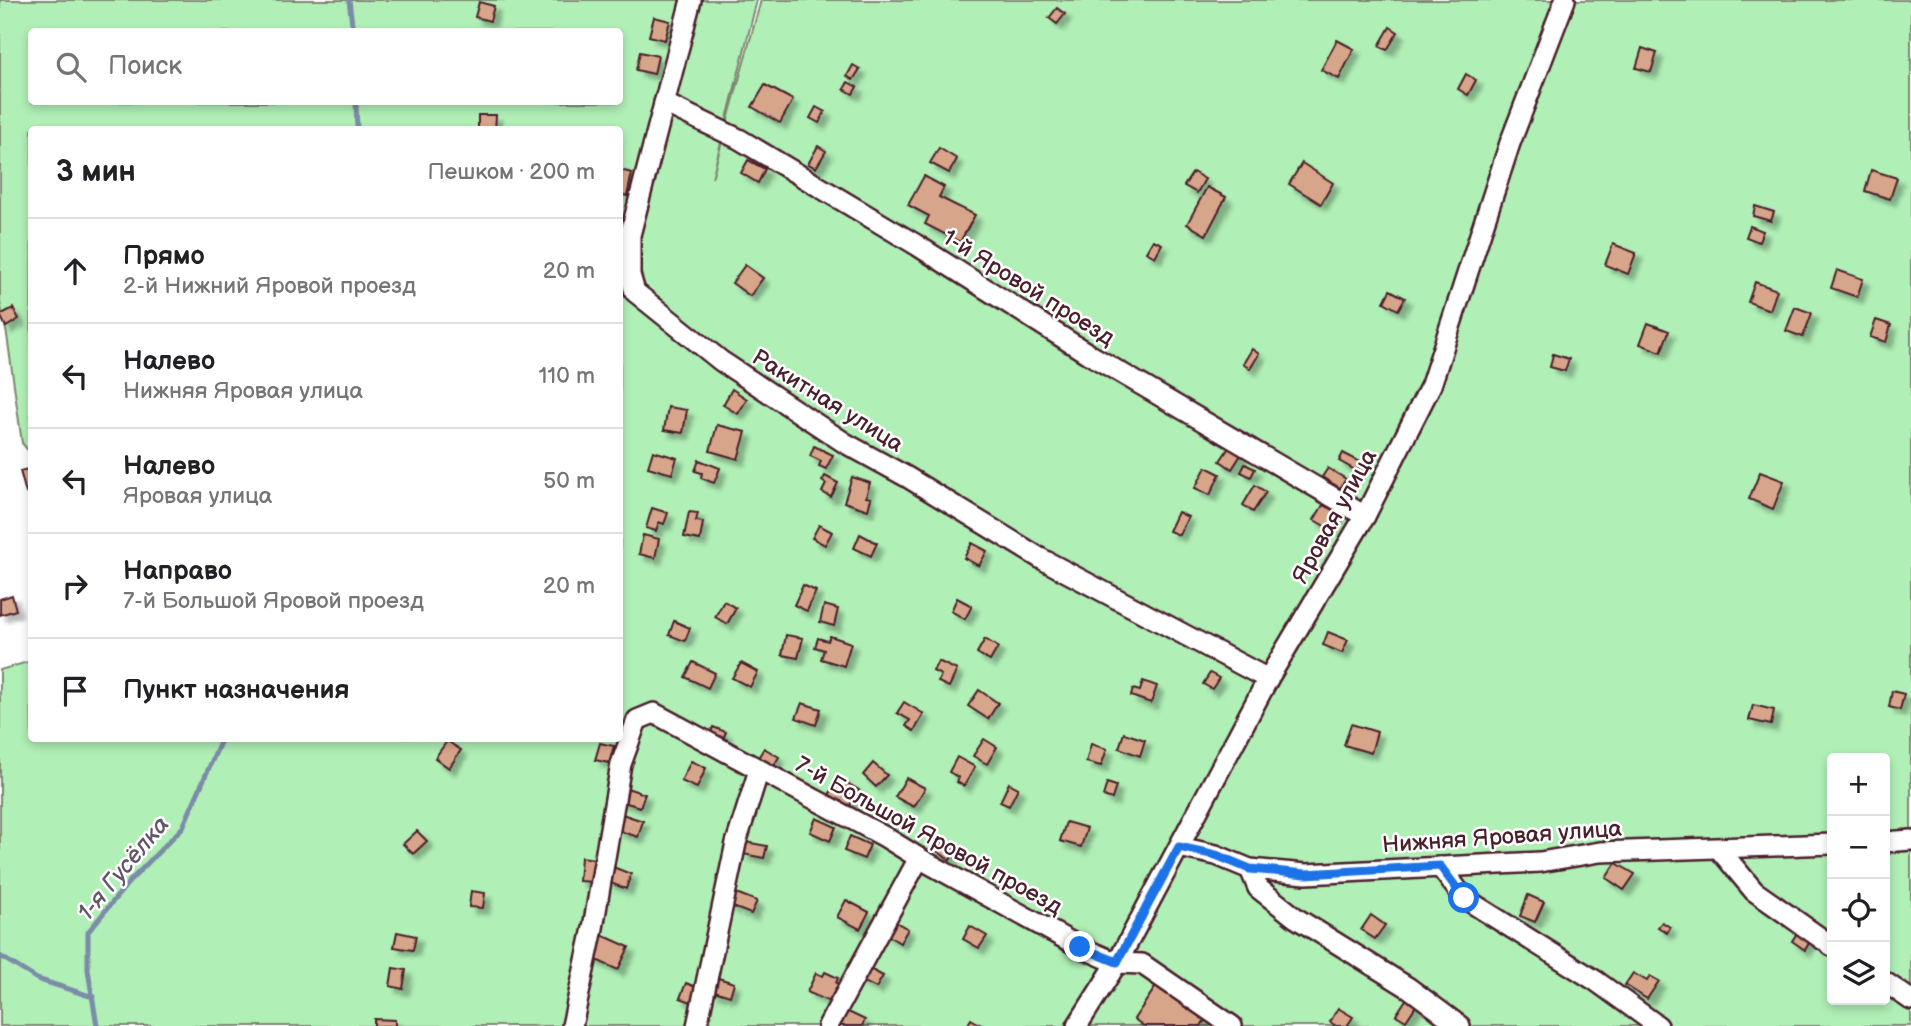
<!DOCTYPE html>
<html lang="ru">
<meta charset="utf-8">
<style>
body{margin:0;font-family:"Balsamiq Sans",sans-serif;background:#f6f6f6;color:#202124}
.controls{position:absolute;right:21px;bottom:21px;display:grid;overflow:hidden;border-radius:7px;box-shadow:0 4px 10px #0003}
.controls button{width:63px;height:63px;display:grid;place-items:center;padding:0;border:0;border-bottom:2px solid #e0e0e0;background:#fff;color:#202124;font:35px sans-serif}
.stop{position:absolute;width:21px;height:21px;margin:-16px;border:5px solid #1a73e8;border-radius:50%;background:#fff}
.stop.end{background:#1a73e8;border-color:#fff;box-shadow:0 2px 7px #0008}
.list{margin:0;padding:0;list-style:none}
h2{display:flex;justify-content:space-between;align-items:center;height:91px;margin:0;padding:0 28px;font-size:30px}
h2 small{font-size:23px;font-weight:400;color:#757577}
.list li{display:grid;grid-template-columns:46px 1fr auto;gap:21px;align-items:center;box-sizing:border-box;height:105px;padding:0 28px;border-top:2px solid #e0e0e0}
.list b{display:block;font-size:26px;white-space:nowrap}
.list p{margin:0;font-size:23px;white-space:nowrap;color:#757577}
.list em{font-size:23px;font-style:normal;color:#757577}
.icon{flex:none;width:38px;height:38px;fill:none;stroke:currentColor;stroke-width:2;stroke-linecap:round;stroke-linejoin:round}
.map{position:relative;flex:none;width:1911px;height:1026px;overflow:hidden}
.search{position:absolute;background:#fff;box-shadow:0 4px 10px #0003;left:28px;top:28px;width:595px;height:77px;display:flex;align-items:center;gap:18px;box-sizing:border-box;padding:0 24px;border-radius:7px;color:#757577;font-size:26px}
.panel{position:absolute;background:#fff;box-shadow:0 4px 10px #0003;left:28px;top:126px;width:595px;height:616px;border-radius:7px}
.map>svg:first-child{display:block}
.green{fill:#b0efb6;stroke:#7d8770;stroke-width:2;fill-rule:evenodd}
.lines{fill:none;stroke-linecap:round;stroke-linejoin:round}
.stream{stroke:#7b8ca8;stroke-width:5}
.building{fill:#d7a58a;stroke:#4a1f2b;stroke-width:2;filter:url(#shadow)}
.minor-casing{stroke:#4a1f2b;stroke-width:24}
.minor{stroke:#fff;stroke-width:19}
.route{stroke:#1a73e8;stroke-width:9}
.labels{text-anchor:middle;stroke-width:5;stroke-linejoin:round;paint-order:stroke}
.street-label{font-size:23px;fill:#4a1f2b;stroke:#fff}
.water-label{font-size:24px;font-style:italic;fill:#635569;stroke:#fff}
</style>
<div class="map">
<svg width="1911" height="1026" viewBox="0 0 1911 1026">
<defs>
<filter id="shadow"><feDropShadow dx="6" dy="6" stdDeviation="2" flood-color="#0004"/></filter>
</defs>
<rect width="100%" height="100%" fill="#fff"/>
<filter id="ink" filterUnits="userSpaceOnUse"><feTurbulence type="fractalNoise" baseFrequency=".0143" numOctaves="2"/><feDisplacementMap in="SourceGraphic" scale="14" xChannelSelector="R" yChannelSelector="G"/><feConvolveMatrix kernelMatrix="1 2 1 2 8 2 1 2 1" color-interpolation-filters="sRGB"/></filter>
<g filter="url(#ink)">
<path class="green" d="M0,0H757L712,178L761,0H1911V1026H0V670L31,661L32,738H620V130H32L31,454L22,443L7,335L0,303ZM32,32H620V102H32ZM1832,758H1885V1000H1832Z"/>
<g class="lines">
<g class="stream">
<polyline points="349,0 353,32"/>
<polyline points="356,102 357,130"/>
<polyline points="0,956 37,979 93,997"/>
<polyline points="97,1026 88,970 88,932 128,883 183,827 222,738"/>
</g>
</g>
<g class="building">
<polygon points="479,2 494,6 490,21 475,17"/>
<polygon points="1057,8 1065,14 1057,24 1049,18"/>
<polygon points="654,17 670,21 665,40 649,36"/>
<polygon points="1390,27 1398,32 1387,50 1379,46"/>
<polygon points="1337,40 1354,49 1339,79 1321,70"/>
<polygon points="1642,48 1657,53 1651,72 1636,68"/>
<polygon points="640,52 658,56 654,74 636,70"/>
<polygon points="853,65 860,69 853,80 847,76"/>
<polygon points="1466,74 1476,80 1468,95 1458,89"/>
<polygon points="848,82 857,87 853,94 844,89"/>
<polygon points="765,85 793,100 780,123 752,107"/>
<polygon points="816,107 825,112 819,123 810,118"/>
<polygon points="478,115 496,115 495,130 478,130"/>
<polygon points="818,146 826,151 816,168 808,164"/>
<polygon points="939,148 957,159 949,173 930,163"/>
<polygon points="748,160 765,169 758,183 741,173"/>
<polygon points="1302,163 1333,183 1321,204 1289,184"/>
<polygon points="620,170 632,173 627,196 620,194"/>
<polygon points="1871,170 1897,178 1890,199 1865,191"/>
<polygon points="1193,172 1205,179 1197,193 1184,186"/>
<polygon points="924,176 944,187 939,197 975,215 960,242 925,224 929,216 908,205"/>
<polygon points="1207,187 1226,197 1206,235 1187,224"/>
<polygon points="1755,206 1774,212 1771,221 1753,216"/>
<polygon points="1750,226 1763,231 1759,242 1746,237"/>
<polygon points="1153,240 1162,244 1155,257 1146,252"/>
<polygon points="1613,244 1636,253 1628,274 1605,265"/>
<polygon points="745,265 763,278 750,296 732,283"/>
<polygon points="1837,270 1863,279 1857,297 1831,288"/>
<polygon points="1755,282 1777,290 1770,310 1748,302"/>
<polygon points="1390,290 1405,298 1398,310 1384,302"/>
<polygon points="1795,307 1812,313 1803,337 1786,331"/>
<polygon points="13,308 19,319 6,327 0,315"/>
<polygon points="1876,320 1891,325 1886,342 1870,337"/>
<polygon points="1648,323 1669,331 1661,352 1640,344"/>
<polygon points="1252,349 1259,354 1250,369 1243,364"/>
<polygon points="1553,354 1569,359 1565,371 1550,367"/>
<polygon points="732,389 747,399 738,414 723,405"/>
<polygon points="668,407 687,410 683,433 664,430"/>
<polygon points="717,425 746,432 738,459 710,451"/>
<polygon points="1232,443 1244,450 1232,469 1220,461"/>
<polygon points="814,446 833,455 826,469 819,466 821,461 810,456"/>
<polygon points="653,451 677,458 672,474 648,467"/>
<polygon points="1343,453 1362,463 1357,471 1339,461"/>
<polygon points="699,460 720,468 714,483 701,478 702,473 695,471"/>
<polygon points="1245,464 1255,469 1251,477 1241,472"/>
<polygon points="1206,467 1220,474 1210,495 1195,488"/>
<polygon points="32,468 32,492 26,493 20,471"/>
<polygon points="1328,468 1346,479 1340,488 1322,477"/>
<polygon points="1760,472 1784,481 1773,509 1749,499"/>
<polygon points="825,476 838,483 831,497 822,492 826,484 822,481"/>
<polygon points="852,477 870,483 866,497 871,498 868,510 844,502"/>
<polygon points="1255,485 1266,492 1253,512 1243,505"/>
<polygon points="1323,505 1339,513 1330,529 1314,520"/>
<polygon points="652,508 668,513 664,524 659,522 656,531 646,528"/>
<polygon points="689,512 698,513 696,521 703,522 700,540 684,537"/>
<polygon points="1178,512 1188,517 1179,535 1169,531"/>
<polygon points="819,525 832,532 825,545 812,538"/>
<polygon points="860,534 877,543 871,556 854,548"/>
<polygon points="643,535 659,539 655,558 639,554"/>
<polygon points="972,543 987,551 979,566 964,558"/>
<polygon points="803,585 816,591 807,611 794,605"/>
<polygon points="12,595 16,610 0,615 0,599"/>
<polygon points="957,598 972,606 965,619 951,611"/>
<polygon points="724,601 736,608 727,624 715,617"/>
<polygon points="824,605 838,609 834,626 820,622"/>
<polygon points="674,621 690,628 685,641 669,635"/>
<polygon points="1328,632 1348,640 1342,653 1323,645"/>
<polygon points="786,635 803,638 798,658 782,655"/>
<polygon points="830,636 851,643 844,666 821,659 824,650 815,647 818,638 828,641"/>
<polygon points="985,639 998,647 990,661 977,653"/>
<polygon points="938,661 957,670 949,687 938,682 941,675 933,671"/>
<polygon points="693,662 715,673 708,688 685,677"/>
<polygon points="741,663 758,672 750,687 732,678"/>
<polygon points="1210,673 1219,678 1212,689 1203,684"/>
<polygon points="1143,681 1157,686 1151,703 1131,696 1133,689 1140,691"/>
<polygon points="979,690 998,703 988,719 968,706"/>
<polygon points="1892,691 1904,694 1900,710 1889,707"/>
<polygon points="904,702 924,714 914,731 906,726 910,720 897,713"/>
<polygon points="802,703 821,709 816,725 796,718"/>
<polygon points="1753,705 1774,710 1771,725 1749,720"/>
<polygon points="1351,724 1377,732 1371,753 1344,745"/>
<polygon points="713,727 726,732 721,744 708,739"/>
<polygon points="1124,733 1145,740 1140,756 1119,748"/>
<polygon points="984,739 997,747 987,764 973,756"/>
<polygon points="447,741 461,750 449,768 435,758"/>
<polygon points="600,743 614,746 609,763 595,760"/>
<polygon points="1091,744 1107,749 1101,766 1086,762"/>
<polygon points="764,748 779,757 773,767 758,758"/>
<polygon points="957,757 975,767 964,786 957,782 959,778 949,772"/>
<polygon points="691,761 706,768 697,788 681,781"/>
<polygon points="873,763 887,775 876,787 863,775"/>
<polygon points="839,778 859,790 849,807 829,795"/>
<polygon points="906,778 925,788 914,807 895,797"/>
<polygon points="1009,783 1018,788 1009,806 1000,802"/>
<polygon points="1107,783 1116,786 1112,799 1103,796"/>
<polygon points="624,787 645,794 640,807 620,801"/>
<polygon points="622,814 643,821 638,837 617,830"/>
<polygon points="816,818 836,827 830,841 810,832"/>
<polygon points="1066,822 1087,828 1081,847 1060,841"/>
<polygon points="417,831 427,841 413,854 403,844"/>
<polygon points="850,836 870,845 864,859 844,851"/>
<polygon points="745,842 767,846 764,858 743,854"/>
<polygon points="944,842 956,850 950,860 938,852"/>
<polygon points="581,857 596,859 594,882 579,881"/>
<polygon points="1616,863 1635,874 1624,890 1606,878"/>
<polygon points="613,867 631,874 626,889 608,882"/>
<polygon points="471,891 485,893 483,908 469,907"/>
<polygon points="736,893 757,901 751,914 730,906"/>
<polygon points="1528,895 1544,902 1535,922 1520,916"/>
<polygon points="846,900 869,912 860,929 837,917"/>
<polygon points="1371,915 1385,925 1375,939 1361,930"/>
<polygon points="892,920 908,929 900,943 884,933"/>
<polygon points="1662,922 1670,927 1667,933 1658,927"/>
<polygon points="970,926 987,936 979,948 963,939"/>
<polygon points="1800,928 1813,936 1805,950 1792,941"/>
<polygon points="397,932 416,936 413,950 394,947"/>
<polygon points="602,935 629,947 618,970 592,958"/>
<polygon points="864,966 883,976 876,988 858,979"/>
<polygon points="393,968 406,970 403,989 390,986"/>
<polygon points="825,972 838,978 836,983 841,985 832,1003 807,992 816,973 823,976"/>
<polygon points="1633,973 1647,981 1650,976 1659,981 1647,999 1625,985"/>
<polygon points="715,977 734,983 730,996 711,990"/>
<polygon points="1159,982 1208,1015 1201,1026 1144,1026 1134,1019"/>
<polygon points="686,983 703,990 697,1004 680,998"/>
<polygon points="1407,998 1417,1004 1406,1021 1396,1015"/>
<polygon points="1338,1008 1353,1017 1347,1026 1336,1026 1330,1022"/>
<polygon points="844,1010 865,1020 862,1026 837,1026"/>
<polygon points="374,1019 395,1020 395,1026 374,1026"/>
<polygon points="971,1019 983,1026 967,1026"/>
</g>
<g class="lines">
<defs>
<g id="minor">
<polyline points="691,0 630,235 630,275 635,292 721,361 845,443 907,477 1040,558 1268,679"/>
<polyline points="664,103 739,139 915,244 1087,353 1365,516"/>
<polyline points="1885,842 1911,840"/>
<polyline points="1179,847 1216,855 1250,869 1306,874 1540,862 1600,852 1832,844"/>
<polyline points="1719,849 1754,891 1832,946"/>
<polyline points="1440,867 1464,898 1596,981 1658,1026"/>
<polyline points="1250,869 1258,888 1296,918 1409,988 1460,1026"/>
<polyline points="1885,982 1911,1000"/>
<polyline points="572,1026 593,928 621,764 637,720 654,713 885,837 919,858 1080,947 1117,963 1142,964 1232,1026"/>
<polyline points="697,1026 736,843 759,770"/>
<polyline points="828,1026 919,858"/>
<polyline points="1077,1026 1117,963 1268,679 1365,516 1431,385 1510,143 1565,0"/>
</g>
</defs>
<use href="#minor" class="minor-casing"/>
<use href="#minor" class="minor"/>
</g>
</g>
<g class="lines" filter="url(#ink)">
<polyline class="route" points="1080,947 1117,962 1179,847 1216,855 1250,869 1306,874 1440,866 1464,898"/>
</g>
<g class="labels">
<g class="street-label">
<text transform="translate(1029 287) rotate(32)" y="8">1-й Яровой проезд</text>
<text transform="translate(828 400) rotate(32)" y="8">Ракитная улица</text>
<text transform="translate(1334 516) rotate(-61)" y="8">Яровая улица</text>
<text transform="translate(929 835) rotate(29)" y="8">7-й Большой Яровой проезд</text>
<text transform="translate(1502 836) rotate(-4)" y="8">Нижняя Яровая улица</text>
</g>
<g class="water-label">
<text transform="translate(123 868) rotate(-50)" y="8">1-я Гусёлка</text>
</g>
</g>
</svg>
<div class="controls">
<button>+</button>
<button>−</button>
<button><svg class="icon" aria-label="locate" viewBox="0 0 24 24"><circle cx="12" cy="12" r="6"/><path d="M12 2v4M12 18v4M2 12h4M18 12h4"/></svg></button>
<button><svg class="icon" aria-label="layers" viewBox="0 0 24 24"><path d="M12 4l9 5-9 5-9-5zM3 14l9 5 9-5"/></svg></button>
</div>
<div class="stop" style="left:1464px;top:898px"></div>
<div class="stop end" style="left:1080px;top:947px"></div>
<div class="search"><svg class="icon" aria-label="search" viewBox="0 0 24 24"><circle cx="10" cy="10" r="6"/><path d="M15 15l6 6"/></svg>Поиск</div>
<section class="panel">
<h2>3 мин<small>Пешком · 200 m</small></h2>
<ul class="list">
<li><svg class="icon" aria-label="ahead" viewBox="0 0 24 24"><path d="M12 20V5M6 11l6-6 6 6"/></svg><div><b>Прямо</b><p>2-й Нижний Яровой проезд</p></div><em>20 m</em></li>
<li><svg class="icon" aria-label="left" viewBox="0 0 24 24"><path d="M17 20v-9H6M10 6l-5 5 5 5"/></svg><div><b>Налево</b><p>Нижняя Яровая улица</p></div><em>110 m</em></li>
<li><svg class="icon" aria-label="left" viewBox="0 0 24 24"><path d="M17 20v-9H6M10 6l-5 5 5 5"/></svg><div><b>Налево</b><p>Яровая улица</p></div><em>50 m</em></li>
<li><svg class="icon" aria-label="right" viewBox="0 0 24 24"><path d="M7 20v-9h11M14 6l5 5-5 5"/></svg><div><b>Направо</b><p>7-й Большой Яровой проезд</p></div><em>20 m</em></li>
<li><svg class="icon" aria-label="arrive" viewBox="0 0 24 24"><path d="M6 21V4h12l-3 4 3 4H6"/></svg><div><b>Пункт назначения</b></div></li>
</ul>
</section>
</div>
